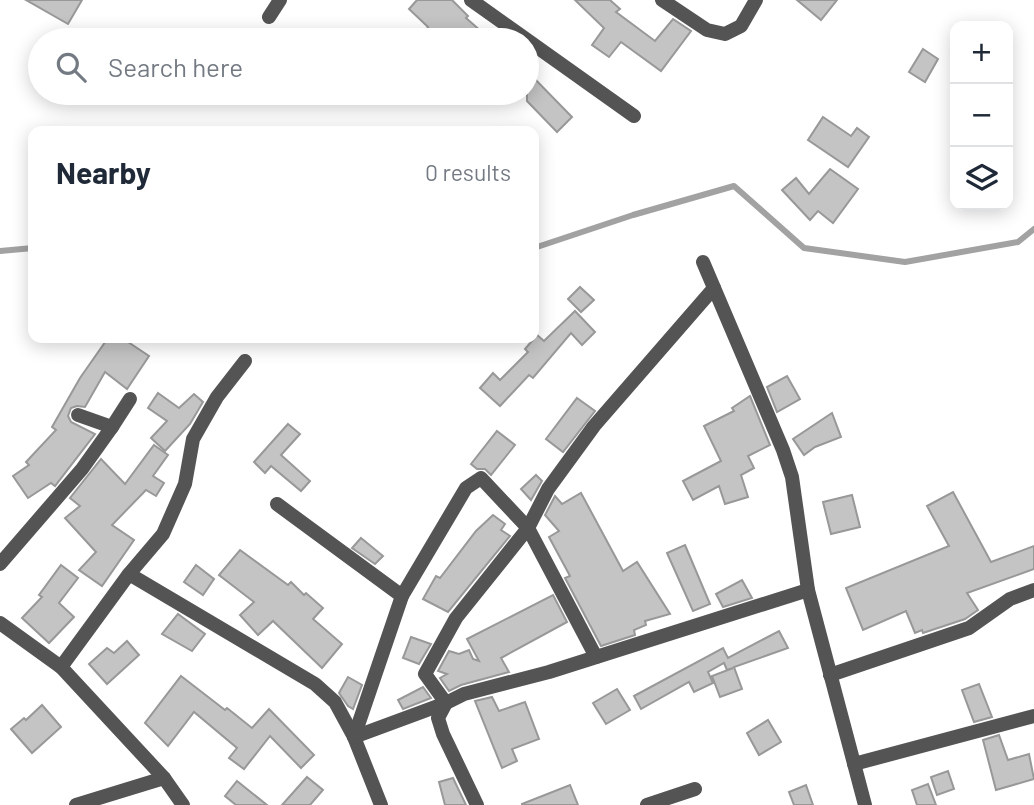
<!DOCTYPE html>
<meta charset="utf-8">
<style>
body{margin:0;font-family:Barlow,sans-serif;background:#f2f2f3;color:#1f2937}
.controls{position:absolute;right:21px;top:21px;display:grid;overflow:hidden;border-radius:14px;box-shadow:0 4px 18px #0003}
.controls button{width:63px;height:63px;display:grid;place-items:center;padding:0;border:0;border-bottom:2px solid #e0e1e3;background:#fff;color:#1f2937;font:35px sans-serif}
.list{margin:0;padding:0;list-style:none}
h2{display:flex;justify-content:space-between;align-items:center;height:91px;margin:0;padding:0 28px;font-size:30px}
h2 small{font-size:23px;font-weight:400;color:#747a83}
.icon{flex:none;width:38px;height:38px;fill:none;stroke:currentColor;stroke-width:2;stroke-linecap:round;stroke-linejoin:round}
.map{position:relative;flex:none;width:1034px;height:805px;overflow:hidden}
.search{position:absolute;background:#fff;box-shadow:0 4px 18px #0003;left:28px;top:28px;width:511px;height:77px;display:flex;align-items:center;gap:18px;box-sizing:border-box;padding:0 24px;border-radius:38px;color:#747a83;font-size:26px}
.panel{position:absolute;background:#fff;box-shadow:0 4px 18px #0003;left:28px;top:126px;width:511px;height:217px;border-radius:14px}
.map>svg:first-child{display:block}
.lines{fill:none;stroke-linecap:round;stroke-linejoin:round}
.stream{stroke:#a2a2a2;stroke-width:6}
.building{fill:#c4c4c4;stroke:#989898;stroke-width:2}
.minor{stroke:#545454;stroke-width:14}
</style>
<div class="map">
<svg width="1034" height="805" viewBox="0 0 1034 805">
<rect width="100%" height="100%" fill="#fff"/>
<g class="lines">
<g class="stream">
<polyline points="534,248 633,215 734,186 804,248 905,262 1018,242 1034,229"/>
<polyline points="0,251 33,248"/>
</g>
</g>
<g class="building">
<polygon points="26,0 82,0 68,24"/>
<polygon points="417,0 452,0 468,16 466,18 491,40 420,40 428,27 409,9"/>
<polygon points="575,0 610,0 620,9 616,12 655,41 673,19 691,31 661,71 621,42 609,57 592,45 604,28"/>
<polygon points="797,0 837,0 821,20"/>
<polygon points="923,49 938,59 925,82 909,72"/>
<polygon points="527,71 572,117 557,132 527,101"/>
<polygon points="823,117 851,136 857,128 869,137 848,167 808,140"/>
<polygon points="830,169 858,189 833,223 818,211 810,220 782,190 796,178 809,194"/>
<polygon points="580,287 594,300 581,312 568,299"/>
<polygon points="575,311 595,332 582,345 571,333 533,378 529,375 500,406 480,388 493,373 500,380 528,352 525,349 537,335 544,341"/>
<polygon points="108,338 122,338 149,356 127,389 105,372 85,407 77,406 71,408 68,416 71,422 95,434 55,486 51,483 28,498 13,476 29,465 26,462 56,430 52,427 80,378"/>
<polygon points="787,376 800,399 777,412 767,387"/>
<polygon points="158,393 179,408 194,394 203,402 190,424 165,451 151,438 167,421 148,408"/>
<polygon points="750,396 770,445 748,456 754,468 741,475 748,497 725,504 719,486 693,500 683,481 721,461 704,426 734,411 732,408"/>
<polygon points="577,398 595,411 563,452 546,439"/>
<polygon points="832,413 841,437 815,447 804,455 793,439"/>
<polygon points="288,424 300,434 281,455 310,481 301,491 271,466 265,473 254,462"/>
<polygon points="497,431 515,445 491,475 485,469 477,469 471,464"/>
<polygon points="154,445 168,455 153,476 164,483 156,496 146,490 112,525 134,540 102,586 79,570 96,552 65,518 80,506 70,498 101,459 125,484"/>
<polygon points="536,475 542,481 531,500 521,489"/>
<polygon points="953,492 991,562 1034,546 1034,569 967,593 978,610 965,619 923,633 922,630 915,633 906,611 863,630 846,588 949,546 927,506"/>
<polygon points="581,493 623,571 637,562 670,614 645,621 646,625 634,630 635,635 601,646 565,578 570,576 549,537 559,531 545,515 555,496 562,504"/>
<polygon points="852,495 860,527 831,534 823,502"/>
<polygon points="493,515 505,524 501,530 510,536 448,612 423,599 436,576 440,578 476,531"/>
<polygon points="361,538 383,556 375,564 352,548"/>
<polygon points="685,545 710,604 693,611 667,553"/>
<polygon points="240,550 288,585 291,582 304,595 306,593 323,608 313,619 342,644 322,668 273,621 258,635 240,615 254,602 219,575"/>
<polygon points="61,565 78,578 59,603 74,617 49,643 22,618 42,597 39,595"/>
<polygon points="196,565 214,579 203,595 184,582"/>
<polygon points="742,580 752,598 723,607 716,594"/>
<polygon points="553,595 567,622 501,658 509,672 461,685 449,691 440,678 447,674 438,671 449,651 459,654 469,650 473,659 479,661 467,639"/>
<polygon points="178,614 205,634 192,651 162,634"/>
<polygon points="779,631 788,648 734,667 742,689 720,697 712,676 733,668 727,670 724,663 708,672 713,683 694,692 689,682 641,709 634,696 723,648 728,658"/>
<polygon points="411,637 431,644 419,664 403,658"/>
<polygon points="127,641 139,655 107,684 89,664 107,648 114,653"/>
<polygon points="181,676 225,710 227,708 252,728 269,709 314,755 301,768 270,736 244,769 229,758 237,748 194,712 168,746 145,723"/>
<polygon points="348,677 362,685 353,709 348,706 339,693"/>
<polygon points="979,684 992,717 974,722 962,690"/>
<polygon points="423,687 431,698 403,709 398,700"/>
<polygon points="617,689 630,710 606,724 593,703"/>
<polygon points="492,697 499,711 525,702 539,739 512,749 517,761 502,768 475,701"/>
<polygon points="42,705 61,727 32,753 11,729 24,718 26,720"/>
<polygon points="768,720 781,742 759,755 747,733"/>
<polygon points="999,735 1008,760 1029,754 1034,779 996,790 983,740"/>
<polygon points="948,771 954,789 937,795 931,777"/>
<polygon points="307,777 323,790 310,805 282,805"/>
<polygon points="453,778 466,805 445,805 439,782"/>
<polygon points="237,781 267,805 236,805 225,796"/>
<polygon points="928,784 936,805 917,805 912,790"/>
<polygon points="570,785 578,805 522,805 522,804"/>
<polygon points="806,785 813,805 794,805 789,792"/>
</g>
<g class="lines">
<g class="minor">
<polyline points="471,0 634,116"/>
<polyline points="662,0 707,30 725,34 741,26 756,0"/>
<polyline points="269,17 280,0"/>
<polyline points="703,262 783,450 792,477 808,590 865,805"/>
<polyline points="78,415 112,427 130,399"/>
<polyline points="277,504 402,596"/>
<polyline points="0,564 82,469 112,427"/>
<polyline points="129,574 315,684 335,702 354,737 381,805"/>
<polyline points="0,623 61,667 164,778 183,805"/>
<polyline points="61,667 129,574 163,534 185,484 193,439 217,397 245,361"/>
<polyline points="830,675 969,628 1010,599 1034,590"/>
<polyline points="354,737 446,703 425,674 456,618 528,528 548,489 594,426 714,288"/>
<polyline points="354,737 402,596 466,488 481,478 528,528 596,657"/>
<polyline points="854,764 1034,716"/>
<polyline points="76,805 164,778"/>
<polyline points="477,805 443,734 438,718 446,703 464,694 549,672 808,590"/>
<polyline points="647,805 695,789"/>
</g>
</g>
</svg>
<div class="controls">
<button>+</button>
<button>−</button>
<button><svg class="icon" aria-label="layers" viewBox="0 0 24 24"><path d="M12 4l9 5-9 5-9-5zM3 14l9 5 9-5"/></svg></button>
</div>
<div class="search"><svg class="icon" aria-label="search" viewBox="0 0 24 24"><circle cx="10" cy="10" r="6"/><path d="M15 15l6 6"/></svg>Search here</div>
<section class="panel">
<h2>Nearby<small>0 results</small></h2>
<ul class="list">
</ul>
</section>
</div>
